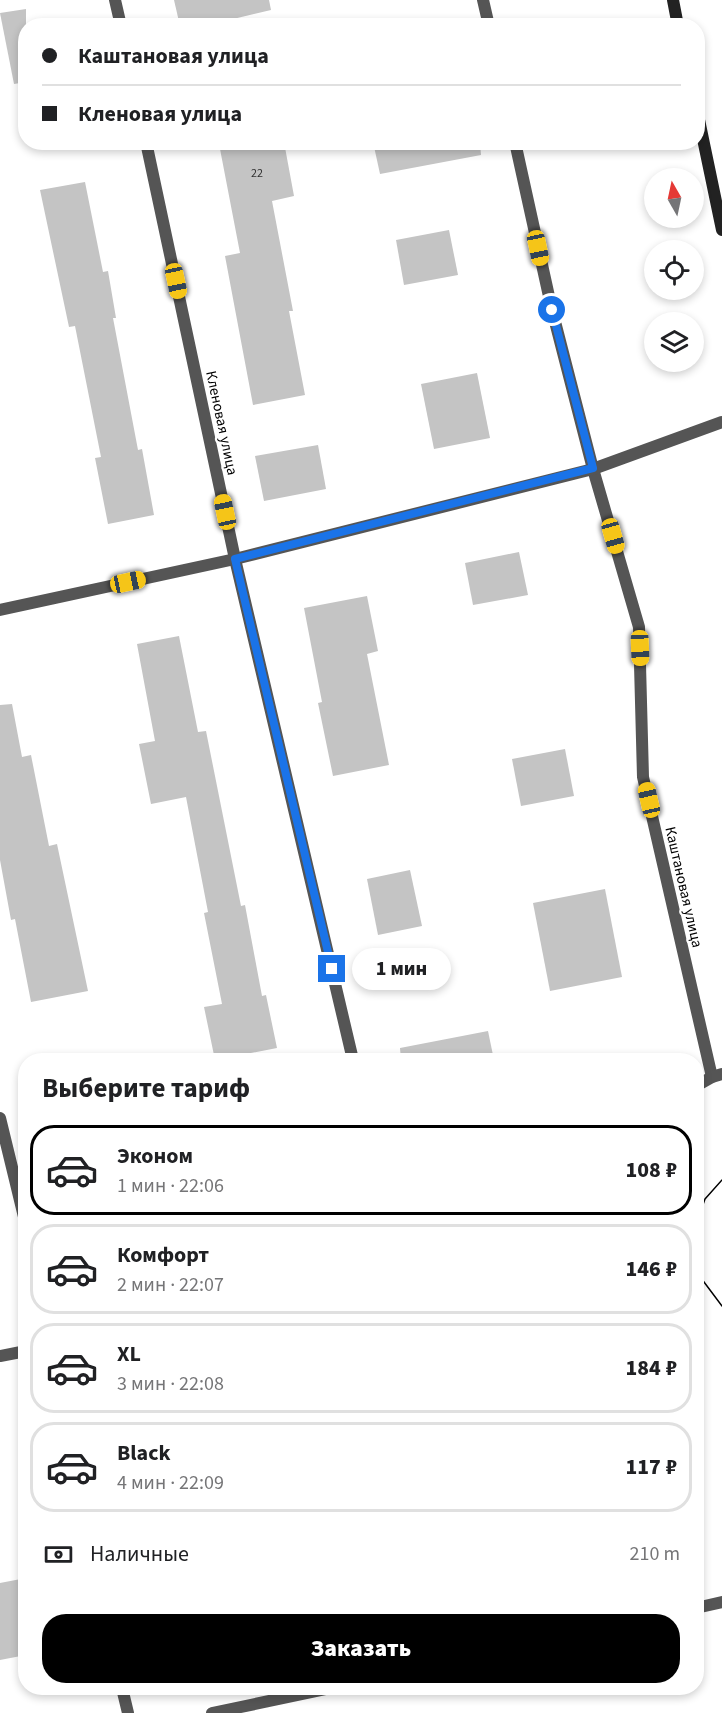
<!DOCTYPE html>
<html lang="ru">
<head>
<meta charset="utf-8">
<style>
  :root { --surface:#fff; --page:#f6f6f6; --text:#202124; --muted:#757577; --line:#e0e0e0; --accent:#000 }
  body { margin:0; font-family:"Source Sans 3",sans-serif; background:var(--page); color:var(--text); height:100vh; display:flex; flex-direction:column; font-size:22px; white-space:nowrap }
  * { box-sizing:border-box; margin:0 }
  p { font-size:20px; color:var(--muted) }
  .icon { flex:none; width:33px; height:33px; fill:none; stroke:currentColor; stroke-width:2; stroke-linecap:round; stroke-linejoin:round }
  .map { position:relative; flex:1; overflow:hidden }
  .panel { position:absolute; left:18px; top:1053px; width:686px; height:642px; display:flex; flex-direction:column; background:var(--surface); border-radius:24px; box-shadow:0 3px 9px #0003 }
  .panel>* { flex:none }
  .top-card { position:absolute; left:18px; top:18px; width:687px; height:132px; border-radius:24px; box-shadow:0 3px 9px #0003; display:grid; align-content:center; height:132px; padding:0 24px; background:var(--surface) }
  .needle { width:39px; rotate:351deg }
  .tools { position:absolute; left:644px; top:168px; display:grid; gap:12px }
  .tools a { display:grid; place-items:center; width:60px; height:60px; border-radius:50%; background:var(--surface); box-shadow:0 3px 9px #0003; font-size:30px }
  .end { position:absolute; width:27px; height:27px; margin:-14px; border:8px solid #1a73e8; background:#fff; box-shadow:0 0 0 3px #fff }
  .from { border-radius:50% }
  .bubble { position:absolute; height:42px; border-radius:21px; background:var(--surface); box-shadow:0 3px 9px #0003; font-size:20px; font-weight:800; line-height:42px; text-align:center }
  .car { position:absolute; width:18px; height:36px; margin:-18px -9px; border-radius:8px; box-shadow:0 0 4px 2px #0007; background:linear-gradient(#f5c518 24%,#345 0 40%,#f5c518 0 76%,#345 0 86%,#f5c518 0) }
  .top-card b { display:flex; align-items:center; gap:21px; height:57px; font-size:22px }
  .top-card b+b { border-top:2px solid var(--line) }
  .top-card i { width:15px; height:15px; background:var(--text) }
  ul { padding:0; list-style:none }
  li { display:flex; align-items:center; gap:18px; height:90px; margin:0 12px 9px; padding:0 12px; border:3px solid var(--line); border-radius:24px }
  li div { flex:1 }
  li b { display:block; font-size:22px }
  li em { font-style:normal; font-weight:800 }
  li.active { border-color:var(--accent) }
  li>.icon { width:54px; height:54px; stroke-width:1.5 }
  h2 { padding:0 24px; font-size:27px; line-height:72px }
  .pay { display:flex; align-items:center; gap:15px; height:66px; padding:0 24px; font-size:22px }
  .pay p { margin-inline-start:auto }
  .button { display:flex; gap:12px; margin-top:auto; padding:12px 24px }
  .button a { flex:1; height:69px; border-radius:24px; background:var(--accent); color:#fff; font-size:24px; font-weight:800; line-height:69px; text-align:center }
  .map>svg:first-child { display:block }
  .building { fill:#c4c4c4 }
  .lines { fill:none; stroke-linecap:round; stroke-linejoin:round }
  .street { stroke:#555; stroke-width:12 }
  .secondary { stroke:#222; stroke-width:12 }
  .tram { stroke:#000; stroke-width:1.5 }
  .route { stroke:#1a73e8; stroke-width:8 }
  .labels { text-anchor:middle; stroke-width:4.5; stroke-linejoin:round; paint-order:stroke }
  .number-label { font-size:12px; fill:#313131 }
  .street-label { font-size:15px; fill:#000; stroke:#fff }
</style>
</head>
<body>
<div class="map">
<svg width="722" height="1713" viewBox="0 0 722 1713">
  <rect width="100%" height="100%" fill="#fff"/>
  <g class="building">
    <polygon points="174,0 269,0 271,10 204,26 180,26"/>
    <polygon points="26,9 26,82 14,84 0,13"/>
    <polygon points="253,142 284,142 294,196 272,201 293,311 289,311 305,395 253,405 225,256 240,253 220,149"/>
    <polygon points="373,142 480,142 481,155 380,174"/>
    <polygon points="85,182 103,272 108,271 116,318 113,318 138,450 142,449 154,515 108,524 95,458 101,457 75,326 69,327 40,190"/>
    <polygon points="449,230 458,275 404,285 396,240"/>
    <polygon points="477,373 490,438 434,449 421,384"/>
    <polygon points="318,445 326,489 264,501 255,456"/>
    <polygon points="519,552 528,595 473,605 465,563"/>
    <polygon points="367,596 378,651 367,654 389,765 333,776 318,703 322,702 304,608"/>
    <polygon points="179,636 198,732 206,731 241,906 245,905 262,996 266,995 277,1048 215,1060 204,1007 222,1004 204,913 208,912 186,797 151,804 139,744 155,741 137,644"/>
    <polygon points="12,704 22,757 31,755 49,846 57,844 88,991 31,1002 15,919 11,920 0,860 0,705"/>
    <polygon points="565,749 574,796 521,806 512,759"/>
    <polygon points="410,870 422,926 378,935 367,879"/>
    <polygon points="605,889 622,977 550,991 533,903"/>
    <polygon points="488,1031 494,1060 401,1060 400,1048"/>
    <polygon points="26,1578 26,1655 0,1660 0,1583"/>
  </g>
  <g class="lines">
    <g class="street">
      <polyline points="115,0 121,26"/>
      <polyline points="483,0 489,26"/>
      <polyline points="146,142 235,559 353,1060"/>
      <polyline points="515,142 552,310 593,469 639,627 643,777 712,1077"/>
      <polyline points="0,610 235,559 593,469 722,422"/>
      <polyline points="696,1086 712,1077 722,1074"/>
      <polyline points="0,1118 26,1225"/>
      <polyline points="0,1356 26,1351"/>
      <polyline points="696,1608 722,1602"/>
      <polyline points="122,1688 128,1713"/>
      <polyline points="212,1713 331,1688"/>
    </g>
    <g class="secondary">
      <polyline points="673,0 678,26"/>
      <polyline points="698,115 722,230"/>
    </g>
    <g class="tram">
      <polyline points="696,1224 705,1199 722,1180"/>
      <polyline points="696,1260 698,1274 722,1306"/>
    </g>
  </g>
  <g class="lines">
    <polyline class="route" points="332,969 235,559 593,468 552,310"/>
  </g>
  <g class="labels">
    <g class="number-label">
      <text x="257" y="177">22</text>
    </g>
    <g class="street-label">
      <text transform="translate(222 423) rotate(78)" y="5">Кленовая улица</text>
      <text transform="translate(684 887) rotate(77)" y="5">Каштановая улица</text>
    </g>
  </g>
</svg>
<div class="tools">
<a><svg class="needle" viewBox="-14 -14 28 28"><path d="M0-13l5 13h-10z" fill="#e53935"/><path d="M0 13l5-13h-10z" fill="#757577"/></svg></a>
<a><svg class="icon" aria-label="locate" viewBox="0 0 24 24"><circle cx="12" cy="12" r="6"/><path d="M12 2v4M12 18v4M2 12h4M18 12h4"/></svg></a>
<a><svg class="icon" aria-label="layers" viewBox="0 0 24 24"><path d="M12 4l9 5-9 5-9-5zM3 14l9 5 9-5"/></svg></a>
</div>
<i class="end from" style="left:552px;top:310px"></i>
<i class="end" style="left:332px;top:969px"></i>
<div class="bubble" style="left:352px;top:948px;width:99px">1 мин</div>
<i class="car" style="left:538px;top:248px;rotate:168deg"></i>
<i class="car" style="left:176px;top:281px;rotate:168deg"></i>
<i class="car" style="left:225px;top:512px;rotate:348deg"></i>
<i class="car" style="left:613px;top:536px;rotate:164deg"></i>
<i class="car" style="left:128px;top:582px;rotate:78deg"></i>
<i class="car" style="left:640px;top:648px;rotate:178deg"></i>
<i class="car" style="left:649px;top:800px;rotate:347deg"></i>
<div class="top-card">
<b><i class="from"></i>Каштановая улица</b>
<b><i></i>Кленовая улица</b>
</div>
<section class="panel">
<h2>Выберите тариф</h2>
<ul>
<li class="active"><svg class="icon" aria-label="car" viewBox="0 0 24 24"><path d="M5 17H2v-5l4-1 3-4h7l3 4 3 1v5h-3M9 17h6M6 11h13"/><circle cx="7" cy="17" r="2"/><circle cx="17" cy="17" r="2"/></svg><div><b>Эконом</b><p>1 мин · 22:06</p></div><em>108 ₽</em></li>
<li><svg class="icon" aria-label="car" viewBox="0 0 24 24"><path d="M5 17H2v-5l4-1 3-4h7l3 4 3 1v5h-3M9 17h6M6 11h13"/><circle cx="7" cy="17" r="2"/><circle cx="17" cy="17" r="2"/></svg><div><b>Комфорт</b><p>2 мин · 22:07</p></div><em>146 ₽</em></li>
<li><svg class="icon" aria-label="car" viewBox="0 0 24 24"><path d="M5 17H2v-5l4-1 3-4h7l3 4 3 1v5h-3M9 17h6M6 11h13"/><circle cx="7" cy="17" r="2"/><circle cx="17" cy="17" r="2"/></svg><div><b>XL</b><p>3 мин · 22:08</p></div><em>184 ₽</em></li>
<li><svg class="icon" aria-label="car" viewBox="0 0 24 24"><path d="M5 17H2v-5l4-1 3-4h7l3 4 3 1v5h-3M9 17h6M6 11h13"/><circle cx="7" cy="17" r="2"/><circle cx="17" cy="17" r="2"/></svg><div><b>Black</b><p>4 мин · 22:09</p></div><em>117 ₽</em></li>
</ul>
<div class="pay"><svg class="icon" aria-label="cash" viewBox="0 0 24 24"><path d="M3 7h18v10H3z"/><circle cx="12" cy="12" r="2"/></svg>Наличные<p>210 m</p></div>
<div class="button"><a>Заказать</a></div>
</section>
</div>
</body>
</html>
